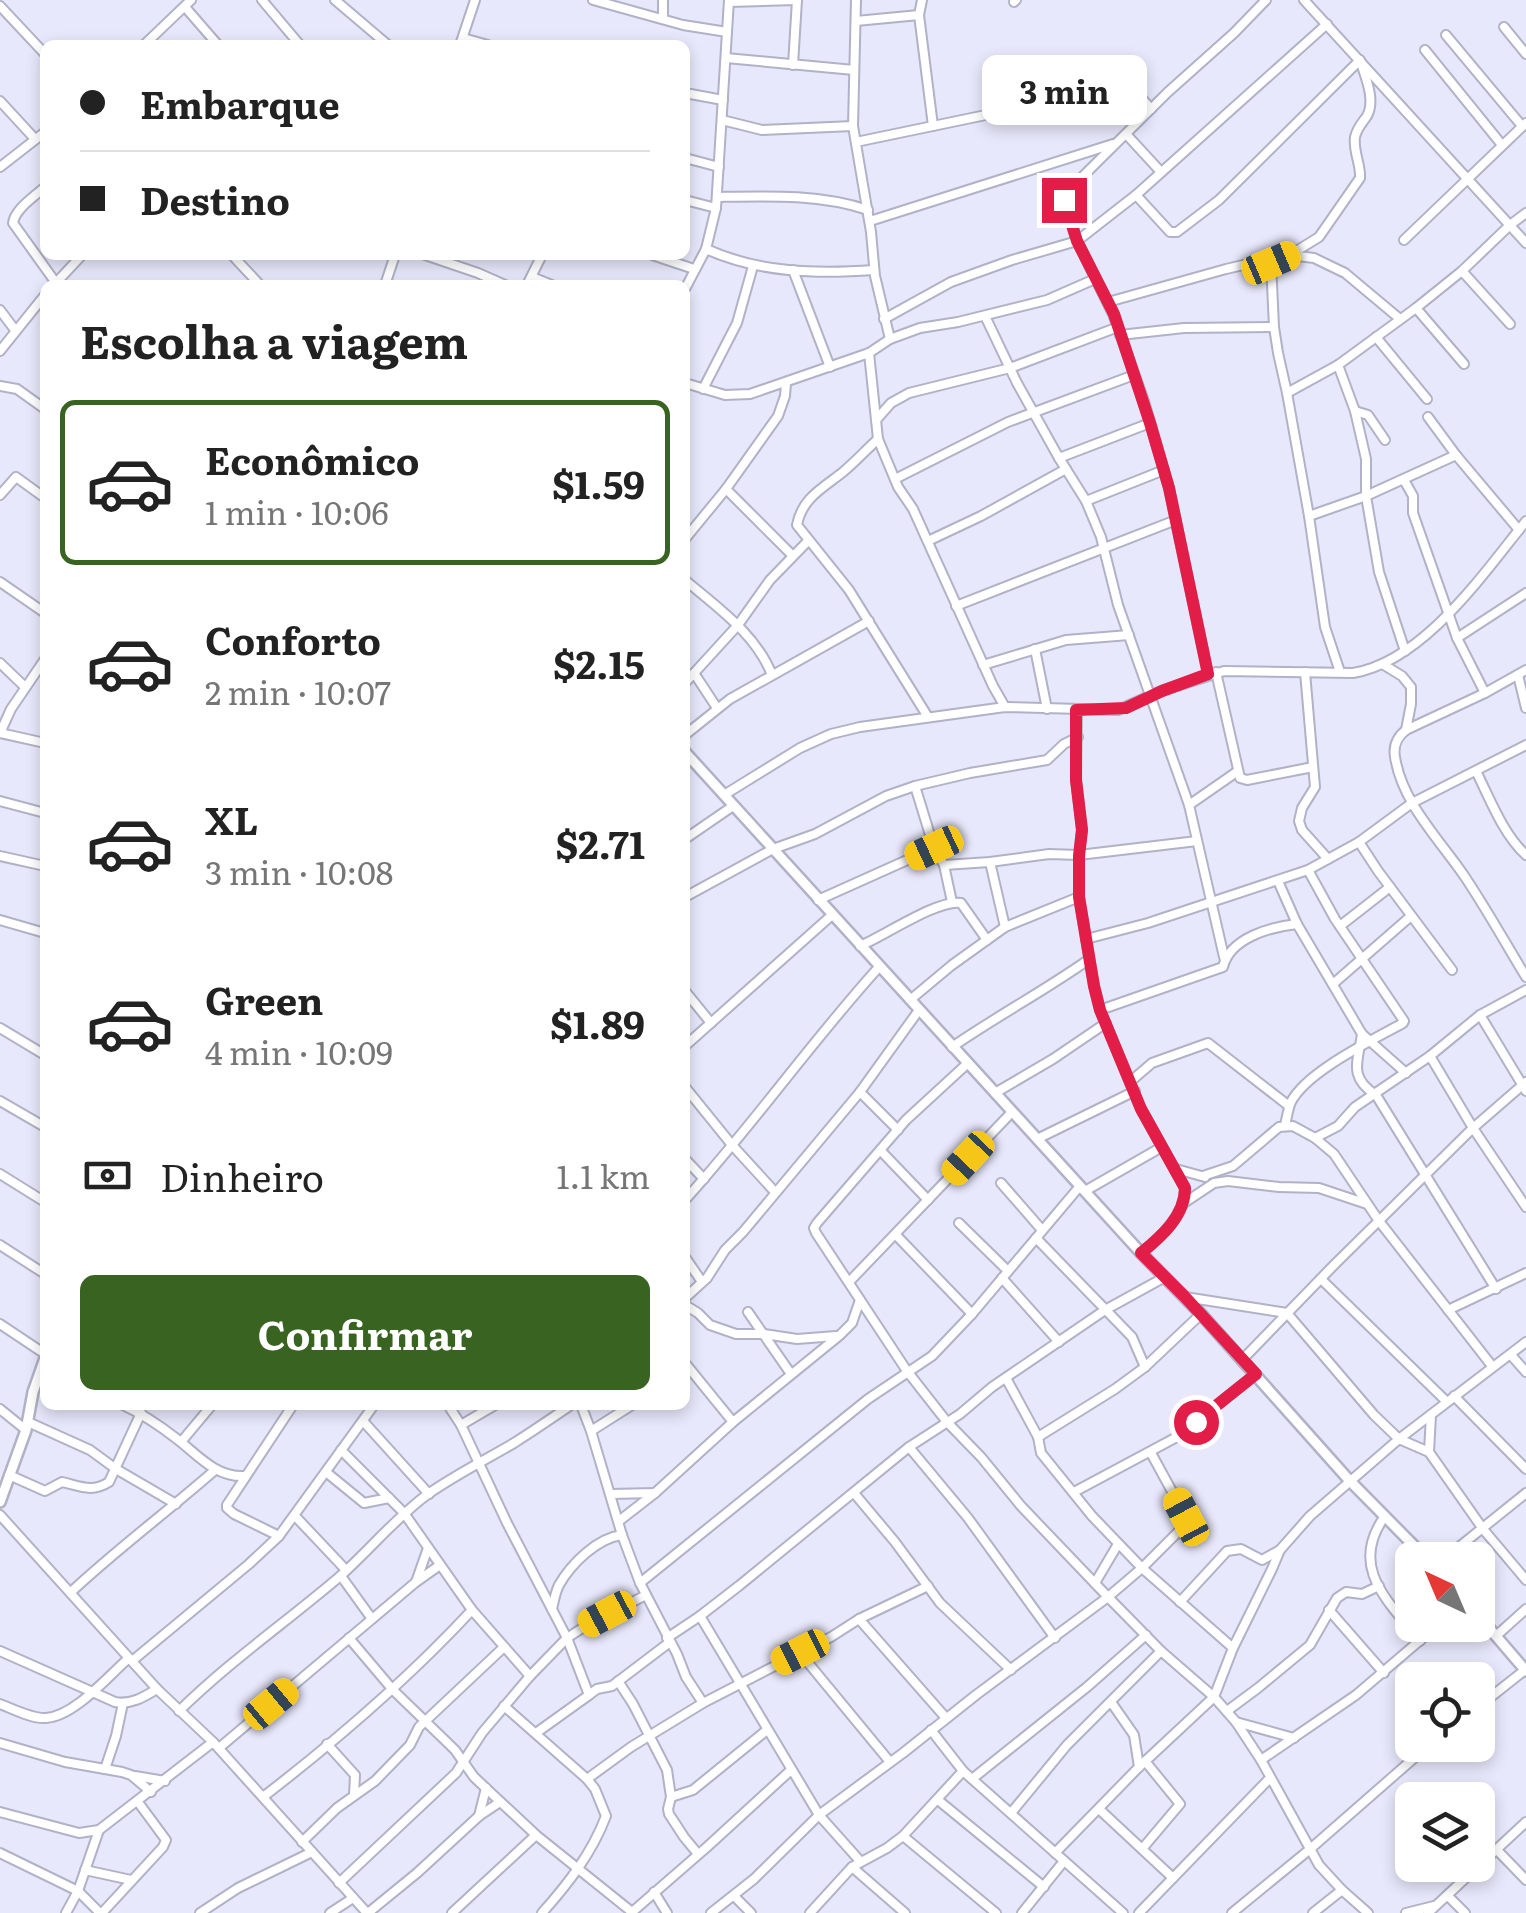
<!DOCTYPE html>
<html lang="pt">
<head>
<meta charset="utf-8">
<style>
  :root { --surface:#fff; --page:#f2f2f2; --text:#222; --muted:#767676; --line:#e0e0e0; --accent:#386320 }
  body { margin:0; font-family:Literata,serif; background:var(--page); color:var(--text); height:100vh; display:flex; flex-direction:column; font-size:38px; white-space:nowrap }
  * { box-sizing:border-box; margin:0 }
  p { font-size:32px; color:var(--muted) }
  .icon { flex:none; width:55px; height:55px; fill:none; stroke:currentColor; stroke-width:2; stroke-linecap:round; stroke-linejoin:round }
  .map { position:relative; flex:1; overflow:hidden }
  .side { position:absolute; left:40px; top:280px; width:650px; height:1130px; display:flex; flex-direction:column; background:var(--surface); border-radius:15px; box-shadow:0 5px 15px #0003 }
  .side>* { flex:none }
  .guide { position:absolute; left:40px; top:40px; width:650px; height:220px; border-radius:15px; box-shadow:0 5px 15px #0003; display:grid; align-content:center; height:220px; padding:0 40px; background:var(--surface) }
  .needle { width:65px; rotate:316deg }
  .buttons { position:absolute; left:1395px; top:1542px; display:grid; gap:20px }
  .buttons a { display:grid; place-items:center; width:100px; height:100px; border-radius:15px; background:var(--surface); box-shadow:0 5px 15px #0003; font-size:50px }
  .end { position:absolute; width:45px; height:45px; margin:-22px; border:12px solid #e11d48; background:#fff; box-shadow:0 0 0 5px #fff }
  .from { border-radius:50% }
  .bubble { position:absolute; height:70px; border-radius:15px; background:var(--surface); box-shadow:0 5px 15px #0003; font-size:32px; font-weight:700; line-height:70px; text-align:center }
  .car { position:absolute; width:30px; height:60px; margin:-30px -15px; border-radius:12px; box-shadow:0 0 8px 2px #0007; background:linear-gradient(#f5c518 24%,#345 0 40%,#f5c518 0 76%,#345 0 86%,#f5c518 0) }
  .guide b { display:flex; align-items:center; gap:35px; height:95px; font-size:38px }
  .guide b+b { border-top:2px solid var(--line) }
  .guide i { width:25px; height:25px; background:var(--text) }
  ul { padding:0; list-style:none }
  li { display:flex; align-items:center; gap:30px; height:165px; margin:0 20px 15px; padding:0 20px; border:5px solid transparent; border-radius:15px }
  li div { flex:1 }
  li b { display:block; font-size:38px }
  li em { font-style:normal; font-weight:700 }
  li.selected { border-color:var(--accent) }
  li>.icon { width:90px; height:90px; stroke-width:1.5 }
  h2 { padding:0 40px; font-size:45px; line-height:120px }
  .pay { display:flex; align-items:center; gap:25px; height:110px; padding:0 40px; font-size:38px }
  .pay p { margin-inline-start:auto }
  .action { display:flex; gap:20px; margin-top:auto; padding:20px 40px }
  .action a { flex:1; height:115px; border-radius:15px; background:var(--accent); color:#fff; font-size:40px; font-weight:700; line-height:115px; text-align:center }
  .map>svg:first-child { display:block }
  .lines { fill:none; stroke-linecap:round; stroke-linejoin:round }
  .minor-casing { stroke:#b1b1c7; stroke-width:12 }
  .tertiary-casing { stroke:#b1b1c7; stroke-width:14 }
  .minor { stroke:#fff; stroke-width:8 }
  .tertiary { stroke:#fff; stroke-width:9 }
  .route { stroke:#e11d48; stroke-width:12 }
</style>
</head>
<body>
<div class="map">
<svg width="1526" height="1913" viewBox="0 0 1526 1913">
  <rect width="100%" height="100%" fill="#e8e8fc"/>
  <g class="lines">
    <g class="minor-casing">
      <g id="minor">
        <polyline points="262,0 300,45"/>
        <polyline points="335,0 388,45"/>
        <polyline points="593,0 683,25 727,32"/>
        <polyline points="922,0 919,15 933,126"/>
        <polyline points="1304,0 1526,243"/>
        <polyline points="729,2 797,0"/>
        <polyline points="1014,2 1016,0"/>
        <polyline points="0,6 45,54"/>
        <polyline points="185,7 218,45"/>
        <polyline points="663,19 663,0"/>
        <polyline points="856,21 919,15"/>
        <polyline points="1504,27 1526,54"/>
        <polyline points="1446,35 1522,126"/>
        <polyline points="463,38 488,45"/>
        <polyline points="144,45 191,0"/>
        <polyline points="460,45 475,0"/>
        <polyline points="1425,50 1502,145"/>
        <polyline points="726,58 854,70"/>
        <polyline points="793,65 797,0"/>
        <polyline points="685,93 723,100"/>
        <polyline points="0,101 35,139"/>
        <polyline points="722,120 762,130 853,126"/>
        <polyline points="1126,134 1161,172"/>
        <polyline points="856,142 1005,111 1120,80 1130,85 1151,109"/>
        <polyline points="685,158 719,167"/>
        <polyline points="0,167 45,132"/>
        <path d="M45,187C34,197 15,209 13,223L56,283"/>
        <path d="M1136,195L1170,232H1177L1219,200L1360,60C1365,76 1376,100 1367,116C1362,123 1357,128 1355,137C1353,152 1361,164 1360,178L1319,237L1290,255L1271,263L1274,327L1278,353L1287,393L1309,516L1325,627L1340,672"/>
        <path d="M718,197C768,196 820,194 868,210"/>
        <polyline points="685,200 716,208"/>
        <polyline points="870,221 1113,144"/>
        <polyline points="1404,240 1526,123"/>
        <path d="M706,249C759,273 817,274 874,270"/>
        <polyline points="232,255 260,285"/>
        <polyline points="425,255 478,273 505,285"/>
        <polyline points="652,255 694,269"/>
        <polyline points="1290,255 1314,258 1345,273 1400,319"/>
        <polyline points="793,270 830,367"/>
        <polyline points="1462,271 1510,324"/>
        <polyline points="532,277 552,285"/>
        <polyline points="54,285 82,255"/>
        <polyline points="385,285 395,255"/>
        <polyline points="527,285 542,255"/>
        <polyline points="685,289 706,249 716,208 729,0"/>
        <polyline points="1108,302 1226,269 1243,265 1271,263"/>
        <polyline points="1416,308 1464,364"/>
        <polyline points="0,310 15,330"/>
        <polyline points="985,316 1017,383 1059,458 1086,501 1101,537 1118,605 1189,805 1224,957"/>
        <polyline points="884,319 951,282 1012,260 1077,241 1136,195 1327,24"/>
        <polyline points="1120,335 1184,328 1274,327"/>
        <polyline points="1376,337 1427,399"/>
        <polyline points="890,339 920,328 958,322 1047,300 1095,279"/>
        <polyline points="0,351 45,295"/>
        <polyline points="869,353 878,439 898,487 913,509 993,686 1005,707"/>
        <polyline points="1338,365 1355,411 1366,459 1366,496 1379,572 1405,651"/>
        <polyline points="685,383 725,395 750,394 869,353 890,339 875,276 871,232 853,126 856,0"/>
        <polyline points="0,386 17,389 45,409"/>
        <polyline points="703,389 737,323 753,266"/>
        <polyline points="1287,393 1338,365 1416,308 1462,271 1510,225 1526,213"/>
        <polyline points="1355,411 1368,415 1385,440"/>
        <polyline points="1428,417 1456,455"/>
        <polyline points="876,420 891,403 909,393 1010,368 1118,327"/>
        <path d="M878,439C866,450 855,462 843,472C823,488 802,498 797,525L849,590L928,717"/>
        <polyline points="1059,458 1150,423"/>
        <polyline points="895,479 1008,422 1134,375"/>
        <polyline points="1404,480 1413,496 1413,513 1457,638 1485,693"/>
        <polyline points="726,489 792,555"/>
        <polyline points="0,495 16,477 45,498"/>
        <polyline points="1086,501 1164,470"/>
        <polyline points="1309,516 1366,496 1456,455 1519,530"/>
        <polyline points="685,539 726,489 778,416 785,396 786,383"/>
        <polyline points="928,541 981,516 1066,469"/>
        <path d="M685,580C717,607 756,634 772,675"/>
        <polyline points="0,582 45,613"/>
        <polyline points="956,606 1176,520"/>
        <polyline points="1457,638 1526,593"/>
        <polyline points="1035,649 1047,709"/>
        <polyline points="0,663 25,687"/>
        <polyline points="983,665 1066,640 1129,635"/>
        <polyline points="1384,665 1402,676 1411,687 1411,704 1406,730"/>
        <path d="M1526,670L1485,693L1406,730C1397,737 1393,745 1395,757C1402,803 1440,840 1465,877C1487,910 1506,944 1526,977"/>
        <polyline points="1216,672 1240,778 1247,780 1313,767"/>
        <polyline points="1305,672 1315,787 1302,808 1299,821 1302,830 1328,859"/>
        <polyline points="694,673 717,708"/>
        <polyline points="1208,674 1169,488 1144,401 1113,314 1077,241 1064,199 1072,187 1168,92 1234,33 1266,0"/>
        <polyline points="1518,675 1526,708"/>
        <polyline points="685,683 738,625 770,580 808,541"/>
        <path d="M1077,710L1076,780L1082,830L1079,855V897L1094,986L1100,1010L1141,1109L1185,1188C1185,1215 1161,1237 1141,1253"/>
        <polyline points="0,733 11,709 45,659"/>
        <polyline points="0,733 45,743"/>
        <polyline points="685,735 730,699 869,621"/>
        <path d="M1476,771C1490,799 1503,834 1526,855"/>
        <polyline points="915,786 934,848 944,865 990,862 1049,854 1079,855 1197,841"/>
        <path d="M724,795L800,748L831,734L860,727L1005,707L1118,710L1161,691L1224,671L1353,673C1424,661 1483,574 1526,521"/>
        <polyline points="0,801 45,813"/>
        <polyline points="1189,805 1238,771"/>
        <polyline points="685,839 733,806"/>
        <polyline points="1359,842 1378,871 1452,970"/>
        <polyline points="0,856 45,866"/>
        <polyline points="990,862 1005,927"/>
        <polyline points="944,865 952,902"/>
        <polyline points="1278,881 1297,924 1362,1034 1406,1073"/>
        <polyline points="685,897 773,849 815,834 886,796 915,786 970,773 1047,760 1064,744 1078,737"/>
        <polyline points="818,900 934,848"/>
        <polyline points="0,920 45,933"/>
        <polyline points="1340,926 1390,887"/>
        <polyline points="1086,939 1148,923 1308,870 1359,842 1412,803 1526,745"/>
        <path d="M860,946C884,936 938,899 961,903L987,940"/>
        <polyline points="1333,984 1411,916"/>
        <polyline points="685,991 711,1023"/>
        <polyline points="910,1000 952,965 1005,927 1079,897"/>
        <path d="M1100,1010L1223,967C1230,938 1270,927 1297,924"/>
        <polyline points="1480,1015 1526,1091"/>
        <polyline points="0,1028 45,1055"/>
        <path d="M1362,1034C1358,1062 1348,1077 1376,1095L1496,1289"/>
        <polyline points="685,1046 832,915"/>
        <path d="M952,1047C997,1016 1044,991 1088,960"/>
        <polyline points="1430,1056 1473,1128 1526,1207"/>
        <polyline points="968,1063 906,1120 817,1223 814,1228 816,1233 907,1371 947,1422 981,1457 1021,1506 1108,1597 1161,1651 1214,1697 1236,1722 1261,1760 1319,1865 1342,1890 1368,1913"/>
        <polyline points="1131,1081 1152,1063 1208,1043 1289,1106"/>
        <polyline points="685,1087 732,1145 775,1192"/>
        <polyline points="860,1092 898,1130"/>
        <polyline points="995,1093 1053,1059 1106,1023"/>
        <polyline points="0,1101 45,1127"/>
        <path d="M1285,1125C1287,1117 1288,1109 1291,1102C1307,1071 1373,1040 1403,1023L1404,1021L1335,919L1308,870"/>
        <polyline points="1315,1138 1338,1126 1355,1107 1430,1056 1480,1015 1526,990"/>
        <polyline points="1037,1139 1135,1091"/>
        <polyline points="881,1151 928,1200"/>
        <polyline points="685,1159 704,1179"/>
        <polyline points="1176,1169 1205,1177"/>
        <polyline points="0,1174 45,1202"/>
        <polyline points="1203,1176 1233,1166 1279,1127 1293,1126 1315,1138 1334,1154 1379,1221 1492,1366"/>
        <polyline points="1001,1183 1042,1230"/>
        <polyline points="1085,1191 1160,1148"/>
        <path d="M685,1200C753,1125 811,1042 879,967"/>
        <polyline points="1184,1203 1214,1183 1228,1181 1279,1187 1319,1188 1367,1204"/>
        <polyline points="959,1223 1008,1271"/>
        <polyline points="896,1235 972,1314"/>
        <polyline points="1036,1238 1132,1337 1145,1367"/>
        <polyline points="0,1245 45,1274"/>
        <polyline points="685,1257 702,1282"/>
        <polyline points="1002,1278 1059,1342"/>
        <polyline points="1321,1279 1447,1402"/>
        <polyline points="849,1282 1012,1112"/>
        <polyline points="1185,1297 1287,1313 1374,1415 1399,1439 1429,1452 1483,1529 1526,1580"/>
        <polyline points="685,1298 707,1278 725,1250 743,1232 860,1092 919,1010"/>
        <polyline points="685,1305 698,1313 710,1325 736,1334 764,1334 797,1339 836,1336"/>
        <polyline points="1448,1310 1526,1273"/>
        <polyline points="748,1312 791,1374"/>
        <polyline points="0,1324 45,1354"/>
        <polyline points="1511,1355 1526,1372"/>
        <polyline points="1242,1360 1335,1264 1473,1128 1526,1082"/>
        <polyline points="685,1363 733,1422"/>
        <polyline points="1006,1378 1038,1437 1041,1453 1092,1516 1142,1568 1233,1648 1214,1697 1139,1767 1055,1853"/>
        <polyline points="1454,1396 1526,1469"/>
        <path d="M123,1405C143,1414 159,1425 177,1439C198,1455 215,1477 244,1476"/>
        <polyline points="448,1405 461,1425 507,1523 567,1638 589,1695 597,1689 612,1686 670,1642"/>
        <polyline points="581,1405 591,1431 622,1535 640,1583 677,1654 686,1677 703,1703"/>
        <polyline points="0,1409 26,1430"/>
        <polyline points="363,1421 429,1494"/>
        <polyline points="28,1422 90,1450 116,1469 176,1504"/>
        <polyline points="461,1425 495,1405"/>
        <polyline points="591,1431 632,1405"/>
        <polyline points="1038,1437 1115,1389 1145,1367 1201,1314"/>
        <polyline points="181,1442 212,1405"/>
        <polyline points="909,1447 968,1518 1055,1638"/>
        <polyline points="341,1450 404,1513 472,1610 530,1676"/>
        <polyline points="1429,1452 1431,1415"/>
        <polyline points="326,1472 364,1503 389,1498"/>
        <path d="M9,1475L45,1491L62,1482C80,1486 92,1493 109,1482L141,1413"/>
        <polyline points="1074,1492 1175,1438 1256,1374"/>
        <polyline points="854,1493 895,1542 940,1603 1011,1670"/>
        <polyline points="611,1494 655,1493"/>
        <polyline points="0,1515 157,1689 213,1742 367,1913"/>
        <polyline points="295,1516 346,1570"/>
        <path d="M1385,1516C1348,1567 1388,1601 1420,1641"/>
        <polyline points="619,1521 655,1493 733,1422 840,1335 852,1323 860,1300"/>
        <polyline points="279,1536 234,1514 227,1508 227,1505 293,1405"/>
        <polyline points="1428,1560 1454,1551 1526,1493"/>
        <polyline points="341,1576 372,1619"/>
        <polyline points="416,1582 428,1548"/>
        <polyline points="640,1583 868,1399 932,1356 972,1314 1080,1186"/>
        <polyline points="1095,1583 1118,1544"/>
        <path d="M71,1592C117,1549 167,1512 215,1470"/>
        <polyline points="1180,1602 1227,1551 1241,1549 1262,1560 1280,1550"/>
        <path d="M552,1609C554,1601 555,1593 559,1585C571,1564 597,1538 622,1535"/>
        <polyline points="1329,1610 1384,1673"/>
        <polyline points="700,1616 819,1815 860,1861"/>
        <polyline points="859,1619 946,1718"/>
        <polyline points="1496,1636 1526,1609"/>
        <polyline points="349,1638 393,1690 455,1750 474,1777 536,1835 632,1912"/>
        <polyline points="667,1638 700,1616 740,1585 909,1447 960,1414 992,1387 1105,1310 1165,1277"/>
        <polyline points="1233,1648 1272,1569 1280,1550 1310,1516 1399,1439 1526,1342"/>
        <path d="M0,1651L115,1702C131,1705 144,1697 157,1689"/>
        <polyline points="800,1653 890,1762"/>
        <polyline points="132,1661 249,1564 279,1536 374,1405"/>
        <polyline points="618,1681 633,1704 667,1770 671,1797 668,1809 669,1814 684,1837 698,1854"/>
        <polyline points="1111,1702 1134,1735 1139,1767"/>
        <path d="M0,1704C13,1709 32,1719 46,1718C75,1716 108,1676 129,1658"/>
        <path d="M504,1706L587,1779L595,1789L606,1816C592,1853 568,1884 542,1913"/>
        <polyline points="1478,1707 1525,1670"/>
        <path d="M179,1711C230,1661 285,1623 338,1578C369,1551 395,1518 428,1494C455,1475 485,1460 514,1443C533,1431 552,1418 571,1405"/>
        <polyline points="1227,1711 1258,1688 1310,1645 1337,1598 1346,1592 1362,1594 1379,1586"/>
        <polyline points="1236,1722 1294,1738"/>
        <polyline points="931,1730 963,1771 1123,1913"/>
        <polyline points="536,1733 589,1695"/>
        <polyline points="0,1743 65,1762 122,1772 131,1775 151,1792"/>
        <polyline points="327,1744 355,1775 354,1795"/>
        <polyline points="219,1748 416,1582 440,1565"/>
        <polyline points="1261,1760 1356,1695 1438,1625"/>
        <polyline points="105,1769 116,1736 123,1703"/>
        <polyline points="135,1776 165,1781"/>
        <polyline points="587,1779 631,1747 703,1703 831,1637 859,1619 928,1586"/>
        <polyline points="972,1779 1087,1687 1146,1635"/>
        <path d="M263,1797C337,1740 408,1679 472,1610"/>
        <polyline points="671,1797 693,1790 767,1730"/>
        <polyline points="938,1800 1044,1887"/>
        <polyline points="1099,1809 1173,1878"/>
        <polyline points="0,1812 79,1833 99,1830 213,1742"/>
        <polyline points="1011,1813 1067,1745 1161,1651"/>
        <polyline points="479,1816 486,1788"/>
        <polyline points="903,1836 996,1913"/>
        <polyline points="302,1842 337,1808 375,1781 410,1745 419,1727 504,1647"/>
        <polyline points="1142,1849 1180,1804 1145,1761"/>
        <polyline points="1497,1850 1526,1880"/>
        <polyline points="0,1853 78,1891 100,1913"/>
        <polyline points="852,1867 905,1913"/>
        <polyline points="85,1870 131,1880"/>
        <polyline points="339,1883 456,1773 482,1733 530,1676 567,1638 587,1625 646,1595"/>
        <polyline points="654,1892 667,1913"/>
        <polyline points="734,1896 751,1913"/>
        <polyline points="1448,1896 1465,1913"/>
        <polyline points="66,1913 78,1891 99,1830"/>
        <polyline points="102,1913 163,1847 166,1840 138,1802"/>
        <polyline points="200,1913 238,1888 312,1852"/>
        <polyline points="330,1913 353,1898"/>
        <polyline points="368,1913 417,1873 479,1816 500,1802"/>
        <polyline points="452,1913 536,1835"/>
        <polyline points="631,1913 707,1847 791,1770"/>
        <polyline points="711,1913 754,1879 819,1815 903,1753 976,1695 1108,1597 1142,1568 1186,1524 1186,1517 1151,1453"/>
        <polyline points="810,1913 852,1867 887,1848 903,1836 963,1771"/>
        <polyline points="1022,1913 1064,1861"/>
        <polyline points="1139,1913 1270,1778"/>
        <polyline points="1232,1913 1309,1850 1429,1745"/>
        <polyline points="1313,1913 1342,1890"/>
        <polyline points="1406,1913 1434,1906"/>
        <polyline points="1428,1913 1526,1822"/>
      </g>
    </g>
    <g class="tertiary-casing">
      <g id="tertiary">
        <polyline points="685,752 1141,1253 1201,1314 1349,1480 1428,1560"/>
        <polyline points="0,1502 26,1430 33,1392 45,1358"/>
        <polyline points="1478,1615 1526,1671"/>
      </g>
    </g>
    <use href="#minor" class="minor"/>
    <use href="#tertiary" class="tertiary"/>
  </g>
  <g class="lines">
    <path class="route" d="M1064,200L1077,241L1114,314L1150,423L1169,488L1208,674L1162,691L1126,708L1076,710V780L1082,830L1079,856V897L1094,986L1100,1010L1141,1109L1185,1188C1185,1216 1161,1237 1141,1253L1185,1297L1256,1374L1196,1422"/>
  </g>
</svg>
<div class="buttons">
<a><svg class="needle" viewBox="-14 -14 28 28"><path d="M0-13l5 13h-10z" fill="#e53935"/><path d="M0 13l5-13h-10z" fill="#767676"/></svg></a>
<a><svg class="icon" aria-label="locate" viewBox="0 0 24 24"><circle cx="12" cy="12" r="6"/><path d="M12 2v4M12 18v4M2 12h4M18 12h4"/></svg></a>
<a><svg class="icon" aria-label="layers" viewBox="0 0 24 24"><path d="M12 4l9 5-9 5-9-5zM3 14l9 5 9-5"/></svg></a>
</div>
<i class="end from" style="left:1196px;top:1422px"></i>
<i class="end" style="left:1064px;top:200px"></i>
<div class="bubble" style="left:982px;top:55px;width:165px">3 min</div>
<i class="car" style="left:1271px;top:263px;rotate:67deg"></i>
<i class="car" style="left:934px;top:848px;rotate:245deg"></i>
<i class="car" style="left:968px;top:1158px;rotate:223deg"></i>
<i class="car" style="left:1186px;top:1517px;rotate:332deg"></i>
<i class="car" style="left:607px;top:1614px;rotate:242deg"></i>
<i class="car" style="left:800px;top:1652px;rotate:243deg"></i>
<i class="car" style="left:271px;top:1704px;rotate:50deg"></i>
<div class="guide">
<b><i class="from"></i>Embarque</b>
<b><i></i>Destino</b>
</div>
<section class="side">
<h2>Escolha a viagem</h2>
<ul>
<li class="selected"><svg class="icon" aria-label="car" viewBox="0 0 24 24"><path d="M5 17H2v-5l4-1 3-4h7l3 4 3 1v5h-3M9 17h6M6 11h13"/><circle cx="7" cy="17" r="2"/><circle cx="17" cy="17" r="2"/></svg><div><b>Econômico</b><p>1 min · 10:06</p></div><em>$1.59</em></li>
<li><svg class="icon" aria-label="car" viewBox="0 0 24 24"><path d="M5 17H2v-5l4-1 3-4h7l3 4 3 1v5h-3M9 17h6M6 11h13"/><circle cx="7" cy="17" r="2"/><circle cx="17" cy="17" r="2"/></svg><div><b>Conforto</b><p>2 min · 10:07</p></div><em>$2.15</em></li>
<li><svg class="icon" aria-label="car" viewBox="0 0 24 24"><path d="M5 17H2v-5l4-1 3-4h7l3 4 3 1v5h-3M9 17h6M6 11h13"/><circle cx="7" cy="17" r="2"/><circle cx="17" cy="17" r="2"/></svg><div><b>XL</b><p>3 min · 10:08</p></div><em>$2.71</em></li>
<li><svg class="icon" aria-label="car" viewBox="0 0 24 24"><path d="M5 17H2v-5l4-1 3-4h7l3 4 3 1v5h-3M9 17h6M6 11h13"/><circle cx="7" cy="17" r="2"/><circle cx="17" cy="17" r="2"/></svg><div><b>Green</b><p>4 min · 10:09</p></div><em>$1.89</em></li>
</ul>
<div class="pay"><svg class="icon" aria-label="cash" viewBox="0 0 24 24"><path d="M3 7h18v10H3z"/><circle cx="12" cy="12" r="2"/></svg>Dinheiro<p>1.1 km</p></div>
<div class="action"><a>Confirmar</a></div>
</section>
</div>
</body>
</html>
